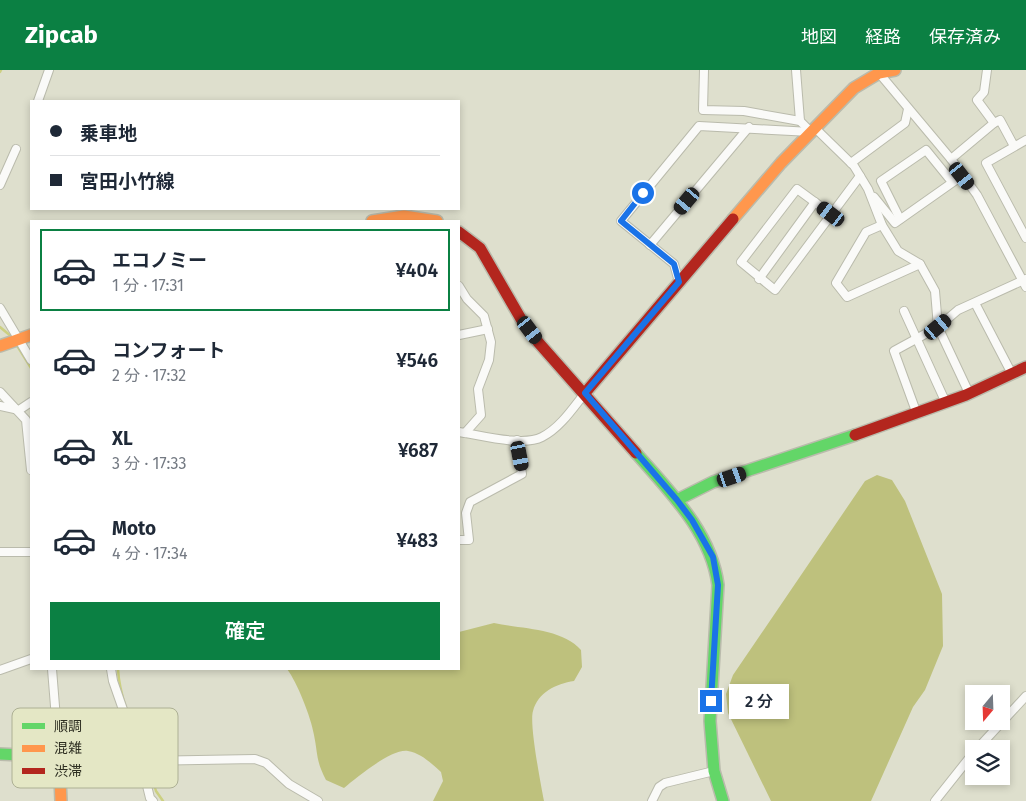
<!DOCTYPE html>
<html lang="ja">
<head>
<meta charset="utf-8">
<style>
  :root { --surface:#fff; --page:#f6f6f7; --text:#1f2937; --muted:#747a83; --line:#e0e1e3; --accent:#0b8043 }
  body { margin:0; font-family:"Fira Sans","Noto Sans JP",sans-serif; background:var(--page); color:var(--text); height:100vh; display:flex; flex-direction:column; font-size:19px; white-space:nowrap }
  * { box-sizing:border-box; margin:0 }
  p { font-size:16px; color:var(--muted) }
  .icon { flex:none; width:28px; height:28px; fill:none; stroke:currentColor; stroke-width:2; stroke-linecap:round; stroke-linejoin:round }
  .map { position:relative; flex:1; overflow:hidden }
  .details { position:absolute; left:30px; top:150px; width:430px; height:450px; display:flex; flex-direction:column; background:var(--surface); border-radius:0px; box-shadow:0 2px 8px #0003 }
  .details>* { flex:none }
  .guide { position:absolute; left:30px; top:30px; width:430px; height:110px; border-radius:0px; box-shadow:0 2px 8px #0003; display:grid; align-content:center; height:110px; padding:0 20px; background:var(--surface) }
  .needle { width:32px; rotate:199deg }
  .buttons { position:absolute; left:965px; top:615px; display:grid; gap:10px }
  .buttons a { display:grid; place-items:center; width:45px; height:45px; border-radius:0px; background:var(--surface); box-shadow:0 2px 8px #0003; font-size:25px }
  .end { position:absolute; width:22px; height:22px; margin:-11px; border:6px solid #1a73e8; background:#fff; box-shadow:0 0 0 2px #fff }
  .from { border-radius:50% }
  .bubble { position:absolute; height:35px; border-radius:0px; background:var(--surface); box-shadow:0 2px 8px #0003; font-size:16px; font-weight:600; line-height:35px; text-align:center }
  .car { position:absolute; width:15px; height:30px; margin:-15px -8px; border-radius:6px; box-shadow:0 0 4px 1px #0007; background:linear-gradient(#222 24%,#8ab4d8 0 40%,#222 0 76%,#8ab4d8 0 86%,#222 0) }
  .guide b { display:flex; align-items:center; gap:18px; height:48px; font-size:19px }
  .guide b+b { border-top:1px solid var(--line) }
  .guide i { width:12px; height:12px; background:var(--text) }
  ul { padding:9px 0 0; list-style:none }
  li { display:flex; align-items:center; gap:15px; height:82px; margin:0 10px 8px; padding:0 10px; border:2px solid transparent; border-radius:0px }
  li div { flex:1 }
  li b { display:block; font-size:19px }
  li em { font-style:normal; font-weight:600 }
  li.selected { border-color:var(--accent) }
  li>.icon { width:45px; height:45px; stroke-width:1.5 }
  .cta { display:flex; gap:10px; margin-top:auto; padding:10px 20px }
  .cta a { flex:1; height:58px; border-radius:0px; background:var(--accent); color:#fff; font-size:20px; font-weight:600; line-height:58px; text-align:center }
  header { display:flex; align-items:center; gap:30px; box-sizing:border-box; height:70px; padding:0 25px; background:var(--accent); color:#fff }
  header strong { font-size:24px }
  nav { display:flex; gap:28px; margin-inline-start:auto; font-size:18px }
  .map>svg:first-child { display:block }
  .forest { fill:#bec17d }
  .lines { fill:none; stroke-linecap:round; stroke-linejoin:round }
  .stream { stroke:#ccd081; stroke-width:2.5 }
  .street-casing { stroke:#babbac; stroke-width:10 }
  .fast-casing { stroke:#babbac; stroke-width:14 }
  .slow-casing { stroke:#babbac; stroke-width:14 }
  .jam-casing { stroke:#babbac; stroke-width:14 }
  .street { stroke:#fafaf8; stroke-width:8 }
  .fast { stroke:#63d668; stroke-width:11 }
  .slow { stroke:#ff974d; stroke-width:11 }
  .jam { stroke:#b3261e; stroke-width:11 }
  .route { stroke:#1a73e8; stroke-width:6 }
  .key { fill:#e4e7c5; stroke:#adb094; stroke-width:1 }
  .key-label { font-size:14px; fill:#2e2f22 }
</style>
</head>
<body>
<header>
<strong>Zipcab</strong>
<nav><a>地図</a><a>経路</a><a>保存済み</a></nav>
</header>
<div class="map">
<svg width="1026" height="731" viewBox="0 0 1026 731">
  <rect width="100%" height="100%" fill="#dedfcd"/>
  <g class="forest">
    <polygon points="877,405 892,410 905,431 942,524 943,576 925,620 913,637 871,731 771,731 728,643 726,624 733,605 865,411"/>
    <path d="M494,553C521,559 562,558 581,580L582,597L574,611C556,614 538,622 533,641C529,654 541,715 544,731H433L443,711L441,702C432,694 421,683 408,681C392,678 356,708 344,718L326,710C316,691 318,685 314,665C311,647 297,612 287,599H459V562Z"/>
  </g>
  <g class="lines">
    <g class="stream">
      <polyline points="0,2 1,0"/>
      <polyline points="0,257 12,267"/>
      <polyline points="16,274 31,298"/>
      <path d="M118,599C120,638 145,682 156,721L163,731"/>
    </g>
    <g class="street-casing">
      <g id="street">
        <polyline points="704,0 703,40 744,41 800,51"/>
        <polyline points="796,0 800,51 811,62"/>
        <polyline points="987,0 984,22 977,30 994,53 1000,50 1014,76"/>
        <polyline points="879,3 951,89 977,125 1026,217"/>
        <polyline points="38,31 49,0"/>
        <polyline points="815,58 854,96 868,119 882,155 898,181 920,194 935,221 938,257 969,323"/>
        <polyline points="1026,70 986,93 1026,168"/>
        <polyline points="951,89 994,53"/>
        <polyline points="851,93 905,53 908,39"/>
        <polyline points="0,115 16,79"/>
        <polyline points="874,127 895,153 956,110"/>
        <polyline points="831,144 797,119 741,192 775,220 860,106"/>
        <polyline points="900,149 881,111 926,80 952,112"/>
        <polyline points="882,155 866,162 836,213 847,227 920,194"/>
        <polyline points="650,175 749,57"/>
        <polyline points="759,209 815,132"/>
        <polyline points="679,212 674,194 621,151 699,56 811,62"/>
        <polyline points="459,216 467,229 484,246 491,272 489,290 478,319 481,345 465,363"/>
        <polyline points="975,233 1012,304"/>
        <polyline points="0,238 31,290"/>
        <polyline points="904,241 946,333"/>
        <polyline points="459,265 488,259"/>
        <polyline points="0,322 26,350 31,400"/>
        <polyline points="0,336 19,340 31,332"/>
        <polyline points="917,344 894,281 938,257 958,240 1026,209"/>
        <path d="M459,362C480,365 523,377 542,367C560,358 573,338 585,323"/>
        <polyline points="459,470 469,470 466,443 470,432 522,404 517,370"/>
        <polyline points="0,482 31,482"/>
        <polyline points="52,599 59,686"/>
        <polyline points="111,599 113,611 141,691 150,728 153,731"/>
        <polyline points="0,600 31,589"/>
        <polyline points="977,679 1026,626"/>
        <polyline points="141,691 255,689 266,693 289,714 318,731"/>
        <polyline points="652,731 659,717 665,713 714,701"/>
        <polyline points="935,731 974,682"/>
      </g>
    </g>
    <g class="fast-casing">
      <g id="fast">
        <path d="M636,383C670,422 711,462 718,515L710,651L714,701L723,731"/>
        <polyline points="677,430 713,412 855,365"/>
        <polyline points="0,684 141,691"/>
      </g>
    </g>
    <g class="slow-casing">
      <g id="slow">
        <polyline points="733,149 781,93 854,18 879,3 895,0"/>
        <polyline points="372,151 404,146 437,151"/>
        <polyline points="0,276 31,265"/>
        <polyline points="59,686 61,731"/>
      </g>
    </g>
    <g class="jam-casing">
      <g id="jam">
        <polyline points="459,162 480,178 521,249 538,272 636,383"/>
        <polyline points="585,323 733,149"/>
        <polyline points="855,365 966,325 1026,297"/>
      </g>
    </g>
    <use href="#street" class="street"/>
    <use href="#fast" class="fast"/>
    <use href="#slow" class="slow"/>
    <use href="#jam" class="jam"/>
  </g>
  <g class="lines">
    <polyline class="route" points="643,123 621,151 674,194 679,212 585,323 677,430 692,450 713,487 718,515 711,631"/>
  </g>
  <rect x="12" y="638" width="166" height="80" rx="8" class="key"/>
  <rect x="22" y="653" width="23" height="6" fill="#63d668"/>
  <rect x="22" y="675" width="23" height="7" fill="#ff974d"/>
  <rect x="22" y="698" width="23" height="6" fill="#b3261e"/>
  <g class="key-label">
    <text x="54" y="661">順調</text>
    <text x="54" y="683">混雑</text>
    <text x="54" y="706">渋滞</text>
  </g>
</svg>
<div class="buttons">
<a><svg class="needle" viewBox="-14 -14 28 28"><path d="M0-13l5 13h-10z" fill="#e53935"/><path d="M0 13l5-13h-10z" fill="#747a83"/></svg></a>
<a><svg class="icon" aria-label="layers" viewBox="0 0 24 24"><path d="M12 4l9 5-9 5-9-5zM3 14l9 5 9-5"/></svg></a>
</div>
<i class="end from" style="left:643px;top:123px"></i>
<i class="end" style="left:711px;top:631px"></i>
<div class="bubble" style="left:729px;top:614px;width:60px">2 分</div>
<i class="car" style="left:962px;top:106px;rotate:142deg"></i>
<i class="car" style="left:687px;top:131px;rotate:220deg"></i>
<i class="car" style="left:831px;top:144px;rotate:307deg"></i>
<i class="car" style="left:938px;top:257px;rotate:50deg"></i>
<i class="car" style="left:530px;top:260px;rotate:143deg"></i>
<i class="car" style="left:520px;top:386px;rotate:169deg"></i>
<i class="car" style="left:732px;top:407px;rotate:71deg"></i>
<div class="guide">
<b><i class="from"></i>乗車地</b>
<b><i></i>宮田小竹線</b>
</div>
<section class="details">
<ul>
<li class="selected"><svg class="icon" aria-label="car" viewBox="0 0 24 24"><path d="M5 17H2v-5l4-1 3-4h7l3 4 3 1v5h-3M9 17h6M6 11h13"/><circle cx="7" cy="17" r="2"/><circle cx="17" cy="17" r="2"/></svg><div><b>エコノミー</b><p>1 分 · 17:31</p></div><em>¥404</em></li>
<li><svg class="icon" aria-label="car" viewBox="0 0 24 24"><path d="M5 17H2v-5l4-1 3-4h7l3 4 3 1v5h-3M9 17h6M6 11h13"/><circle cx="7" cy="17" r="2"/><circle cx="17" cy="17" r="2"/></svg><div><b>コンフォート</b><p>2 分 · 17:32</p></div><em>¥546</em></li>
<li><svg class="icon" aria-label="car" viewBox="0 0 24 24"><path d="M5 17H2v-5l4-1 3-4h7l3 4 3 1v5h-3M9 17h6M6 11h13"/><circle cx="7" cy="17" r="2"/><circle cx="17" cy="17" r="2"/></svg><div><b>XL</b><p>3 分 · 17:33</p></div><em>¥687</em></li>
<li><svg class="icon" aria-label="car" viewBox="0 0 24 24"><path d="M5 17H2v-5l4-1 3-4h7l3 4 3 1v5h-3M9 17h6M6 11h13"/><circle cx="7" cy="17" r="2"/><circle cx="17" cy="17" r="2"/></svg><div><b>Moto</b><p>4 分 · 17:34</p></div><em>¥483</em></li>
</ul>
<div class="cta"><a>確定</a></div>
</section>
</div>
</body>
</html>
